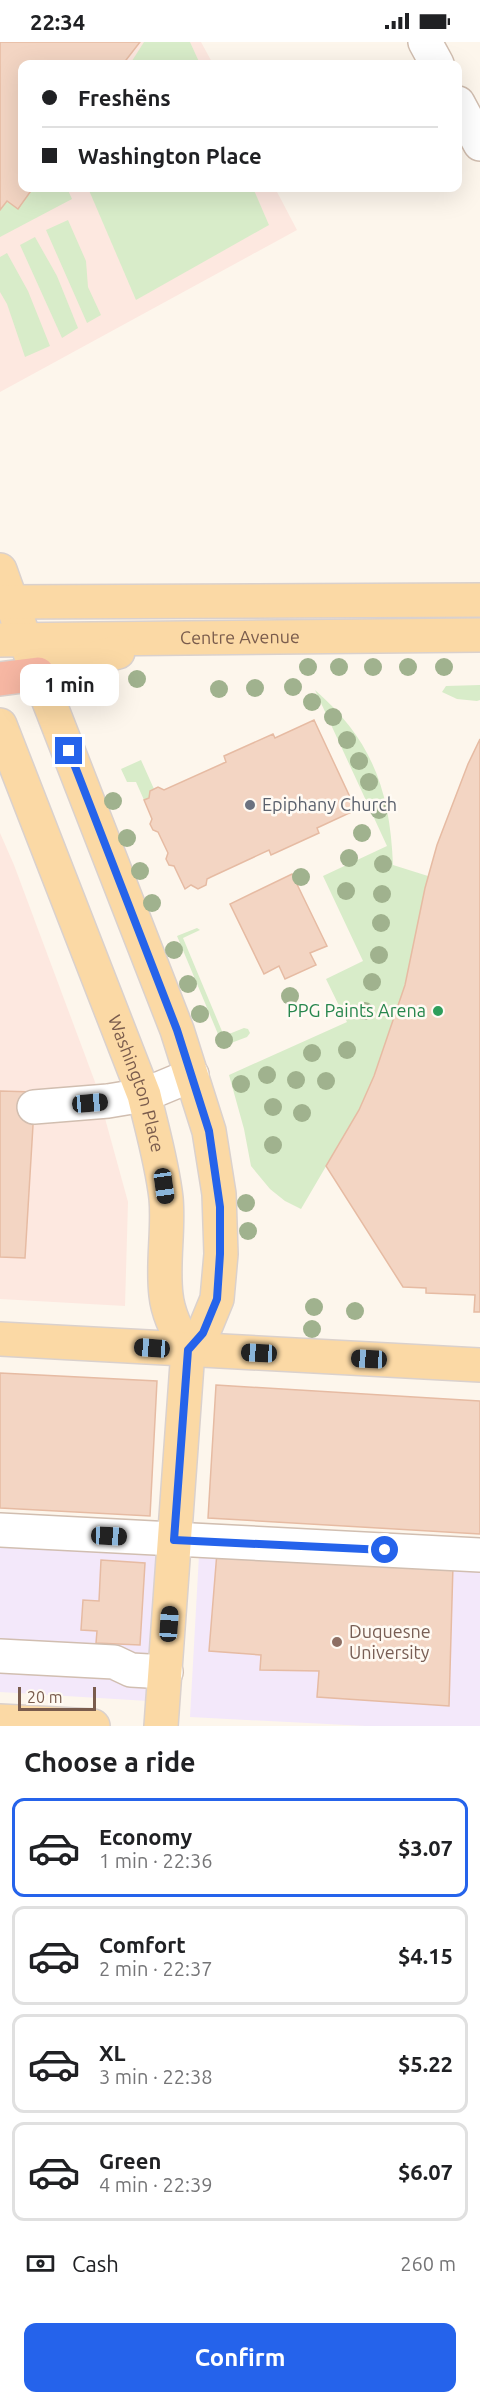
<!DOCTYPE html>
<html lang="en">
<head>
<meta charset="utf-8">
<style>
  :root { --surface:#fff; --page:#f2f2f2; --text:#202124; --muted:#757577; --line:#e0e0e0; --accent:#2563eb }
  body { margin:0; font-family:Ubuntu,sans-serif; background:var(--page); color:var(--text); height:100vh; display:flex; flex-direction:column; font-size:22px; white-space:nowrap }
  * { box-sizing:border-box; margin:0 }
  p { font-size:20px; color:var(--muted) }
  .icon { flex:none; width:33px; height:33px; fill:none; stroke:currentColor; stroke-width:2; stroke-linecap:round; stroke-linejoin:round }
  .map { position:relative; height:1684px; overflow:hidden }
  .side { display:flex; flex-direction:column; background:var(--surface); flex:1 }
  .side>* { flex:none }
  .hud { position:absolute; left:18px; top:18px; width:444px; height:132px; border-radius:12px; box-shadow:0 6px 24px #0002; display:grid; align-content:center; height:132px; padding:0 24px; background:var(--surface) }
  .scale { position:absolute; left:18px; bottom:15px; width:78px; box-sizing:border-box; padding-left:6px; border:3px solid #7a5c4d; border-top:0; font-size:16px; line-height:21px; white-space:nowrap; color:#7a5c4d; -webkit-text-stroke:4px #fffaf3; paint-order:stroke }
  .end { position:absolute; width:27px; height:27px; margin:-14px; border:8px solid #2563eb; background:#fff; box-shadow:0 0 0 3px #fff }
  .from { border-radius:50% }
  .bubble { position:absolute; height:42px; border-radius:12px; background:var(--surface); box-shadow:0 6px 24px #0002; font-size:20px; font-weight:600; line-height:42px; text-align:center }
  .car { position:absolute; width:18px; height:36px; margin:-18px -9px; border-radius:8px; box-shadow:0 0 4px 2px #0007; background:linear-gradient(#222 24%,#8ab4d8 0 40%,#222 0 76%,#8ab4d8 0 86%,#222 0) }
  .hud b { display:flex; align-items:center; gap:21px; height:57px; font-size:22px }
  .hud b+b { border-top:2px solid var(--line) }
  .hud i { width:15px; height:15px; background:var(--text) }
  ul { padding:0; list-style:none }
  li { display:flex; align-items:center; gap:18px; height:99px; margin:0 12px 9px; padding:0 12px; border:3px solid var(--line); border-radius:12px }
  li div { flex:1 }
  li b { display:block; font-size:22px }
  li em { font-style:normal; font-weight:600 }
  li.selected { border-color:var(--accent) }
  li>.icon { width:54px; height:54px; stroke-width:1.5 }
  h2 { padding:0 24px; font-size:27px; line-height:72px }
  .pay { display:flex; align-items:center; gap:15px; height:66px; padding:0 24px; font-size:22px }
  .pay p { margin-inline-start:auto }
  .primary-button { display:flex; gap:12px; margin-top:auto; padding:12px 24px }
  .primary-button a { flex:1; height:69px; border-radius:12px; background:var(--accent); color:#fff; font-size:24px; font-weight:600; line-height:69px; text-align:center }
  .status { display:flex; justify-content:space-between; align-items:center; height:42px; padding:0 30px; background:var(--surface); direction:ltr }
  .status svg { height:16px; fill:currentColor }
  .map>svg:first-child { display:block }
  .commercial { fill:#fde8e0 }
  .education { fill:#f3e8fa }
  .green { fill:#d8ecc9 }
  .building { fill:#f3d5c3; stroke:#e6bba3; stroke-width:1.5 }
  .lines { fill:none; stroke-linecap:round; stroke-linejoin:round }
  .minor-casing { stroke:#d1beb0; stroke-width:36 }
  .major-casing { stroke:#dad1cd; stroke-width:36 }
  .highway-casing { stroke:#dad1cd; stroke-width:36 }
  .minor { stroke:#fff; stroke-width:33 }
  .major { stroke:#fbd9a5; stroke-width:33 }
  .highway { stroke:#f7b7a3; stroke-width:33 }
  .tree { fill:#a0b28e }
  .route { stroke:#2563eb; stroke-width:8 }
  .worship-dot { fill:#6b7280; stroke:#fffaf3; stroke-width:2 }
  .leisure-dot { fill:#2e9e5b; stroke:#fffaf3; stroke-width:2 }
  .education-dot { fill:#8d6e63; stroke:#fffaf3; stroke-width:2 }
  .labels { text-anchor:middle; stroke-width:5; stroke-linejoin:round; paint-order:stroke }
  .street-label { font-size:18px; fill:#7a5c4d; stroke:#fffaf3 }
  .worship-label { font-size:18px; fill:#5b616d; stroke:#fffaf3; text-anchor:start }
  .leisure-label { font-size:18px; fill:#27864d; stroke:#fffaf3; text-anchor:end }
  .education-label { font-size:18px; fill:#785e54; stroke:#fffaf3; text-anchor:start }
</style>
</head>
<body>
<div class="status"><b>22:34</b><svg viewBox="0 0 49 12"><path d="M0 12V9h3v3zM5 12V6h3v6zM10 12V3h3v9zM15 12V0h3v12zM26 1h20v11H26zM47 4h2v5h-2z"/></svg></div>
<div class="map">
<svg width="480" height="1684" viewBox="0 0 480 1684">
  <rect width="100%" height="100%" fill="#fdf6ec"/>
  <g class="commercial">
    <polygon points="0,0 201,0 213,22 22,22 22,146 275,146 297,188 0,350"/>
    <polygon points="0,791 14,823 95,1040 128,1160 125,1264 0,1257"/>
  </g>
  <g class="education">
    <polygon points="0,1503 161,1510 148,1659 0,1650"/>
    <polygon points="199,1513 480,1524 480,1684 366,1684 190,1675"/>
  </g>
  <g class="green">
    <polygon points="144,0 190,0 200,22 130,22"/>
    <polygon points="33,146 67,146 72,157 0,195 0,168 7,159 18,167"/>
    <polygon points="88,146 253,146 269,183 136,258"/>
    <polygon points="68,178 86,219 88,245 101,273 87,281 46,188"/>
    <polygon points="35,195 57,234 78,286 62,296 20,203"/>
    <polygon points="7,211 28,249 50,304 25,315 7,262 0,250 0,215"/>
    <polygon points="480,643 480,658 477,659 457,657 442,650 446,644"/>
    <path d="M315,648C372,698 390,748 393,823L428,834L405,943L374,1034L359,1068L301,1167L285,1159L270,1147L251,1124L244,1087L229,1033L347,980L326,937L363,919L323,834L387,804Z"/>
    <polygon points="141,718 154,747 149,756 144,758 136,740 127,740 121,727"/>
    <polygon points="197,886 200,888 183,896 224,994 244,986 248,987 250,991 247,995 223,1004 177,894"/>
  </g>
  <g class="building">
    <polygon points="0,0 140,0 123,22 22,22 22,146 33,146 18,167 7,159 0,168"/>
    <polygon points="314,678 356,768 317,786 319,791 271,813 269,808 211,835 207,837 206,843 198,847 191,843 185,847 174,824 169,823 166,817 168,811 158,790 153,788 150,782 152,777 144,758 149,756 150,749 158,745 164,748 226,720 224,714 273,692 275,696"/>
    <polygon points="480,697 480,1270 474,1270 475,1253 426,1251 426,1246 403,1245 326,1124 359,1068 374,1034 405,943 425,846 437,803 468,722"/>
    <polygon points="292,832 327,904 310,911 316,923 285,937 279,924 264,932 230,862"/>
    <polygon points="0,1049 35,1050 25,1216 0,1215"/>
    <polygon points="0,1331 157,1339 150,1474 0,1466"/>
    <polygon points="216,1343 480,1359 480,1492 208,1476"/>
    <polygon points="217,1510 453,1523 449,1664 317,1655 319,1629 260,1628 261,1613 209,1609"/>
    <polygon points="101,1518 145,1521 140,1603 96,1601 97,1589 81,1588 83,1558 99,1559"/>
  </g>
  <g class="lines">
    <g class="minor-casing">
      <g id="minor">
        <polyline points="425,0 437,22"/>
        <polyline points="458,61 480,102"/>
        <polyline points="34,1065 108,1059 144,1053 192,1033"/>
        <polyline points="0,1488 480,1513"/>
        <polyline points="0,1614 114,1620 131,1628 166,1630"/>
      </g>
    </g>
    <g class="major-casing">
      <g id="major">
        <polyline points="0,528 25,598 177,988 209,1089 219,1152 221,1212 217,1257 203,1291 188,1308"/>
        <polyline points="0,560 480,558"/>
        <path id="s1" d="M0,598L480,593"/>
        <polyline points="38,632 118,610"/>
        <path id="s2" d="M0,683L144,1053C152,1087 162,1121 166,1156C169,1188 162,1221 166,1253C168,1273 178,1292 188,1308"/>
        <polyline points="0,1297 480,1323"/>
        <polyline points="0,1679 93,1684"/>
        <polyline points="161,1684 188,1308"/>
      </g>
    </g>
    <g class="highway-casing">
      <polyline id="highway" points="0,637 38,632"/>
    </g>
    <use href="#minor" class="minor"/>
    <use href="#major" class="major"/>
    <use href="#highway" class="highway"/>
  </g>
  <g class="tree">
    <circle cx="308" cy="625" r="9"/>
    <circle cx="339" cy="625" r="9"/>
    <circle cx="373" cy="625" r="9"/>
    <circle cx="408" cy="625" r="9"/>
    <circle cx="444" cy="625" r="9"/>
    <circle cx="137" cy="637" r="9"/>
    <circle cx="293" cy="645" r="9"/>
    <circle cx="255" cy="646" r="9"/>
    <circle cx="219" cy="647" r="9"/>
    <circle cx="312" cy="660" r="9"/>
    <circle cx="333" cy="675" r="9"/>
    <circle cx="347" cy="698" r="9"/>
    <circle cx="359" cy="719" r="9"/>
    <circle cx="369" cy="740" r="9"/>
    <circle cx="113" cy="759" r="9"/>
    <circle cx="379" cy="768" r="9"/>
    <circle cx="362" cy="791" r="9"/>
    <circle cx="127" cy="796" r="9"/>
    <circle cx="349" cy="816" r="9"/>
    <circle cx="383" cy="822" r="9"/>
    <circle cx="140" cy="829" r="9"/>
    <circle cx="301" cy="835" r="9"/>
    <circle cx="346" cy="849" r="9"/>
    <circle cx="382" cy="852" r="9"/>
    <circle cx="152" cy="861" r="9"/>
    <circle cx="381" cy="881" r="9"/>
    <circle cx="174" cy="908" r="9"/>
    <circle cx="379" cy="913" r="9"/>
    <circle cx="372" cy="940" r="9"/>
    <circle cx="188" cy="942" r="9"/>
    <circle cx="290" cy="954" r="9"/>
    <circle cx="365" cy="969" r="9"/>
    <circle cx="200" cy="972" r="9"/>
    <circle cx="224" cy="998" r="9"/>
    <circle cx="347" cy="1008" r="9"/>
    <circle cx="312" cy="1011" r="9"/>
    <circle cx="267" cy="1033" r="9"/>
    <circle cx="296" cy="1038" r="9"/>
    <circle cx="326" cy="1039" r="9"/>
    <circle cx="241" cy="1042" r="9"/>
    <circle cx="273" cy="1065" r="9"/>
    <circle cx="302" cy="1071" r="9"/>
    <circle cx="273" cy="1103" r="9"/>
    <circle cx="246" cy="1161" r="9"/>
    <circle cx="248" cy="1189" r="9"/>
    <circle cx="314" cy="1265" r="9"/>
    <circle cx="355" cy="1269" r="9"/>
    <circle cx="312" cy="1287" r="9"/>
  </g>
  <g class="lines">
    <polyline class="route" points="69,709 177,988 209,1089 220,1165 220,1212 217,1257 203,1291 188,1308 174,1498 385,1508"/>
  </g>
  <circle class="worship-dot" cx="250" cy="763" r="6"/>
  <circle class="leisure-dot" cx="438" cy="969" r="6"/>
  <circle class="education-dot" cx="337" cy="1600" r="6"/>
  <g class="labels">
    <g class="street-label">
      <text dy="6" stroke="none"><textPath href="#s1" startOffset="240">Centre Avenue</textPath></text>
      <text dy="6" stroke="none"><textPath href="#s2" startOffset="384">Washington Place</textPath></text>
    </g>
    <g class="worship-label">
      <text x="262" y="769">Epiphany Church</text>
    </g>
    <g class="leisure-label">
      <text x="426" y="975">PPG Paints Arena</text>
    </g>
    <g class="education-label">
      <text x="349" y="1596">Duquesne<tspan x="349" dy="21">University</tspan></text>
    </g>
  </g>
</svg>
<div class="scale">20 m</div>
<i class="end from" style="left:385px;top:1508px"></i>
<i class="end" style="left:69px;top:709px"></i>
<div class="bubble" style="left:20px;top:622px;width:99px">1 min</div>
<i class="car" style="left:90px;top:1061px;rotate:85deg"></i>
<i class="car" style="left:164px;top:1144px;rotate:172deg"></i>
<i class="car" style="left:152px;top:1306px;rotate:274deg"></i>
<i class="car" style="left:259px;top:1311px;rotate:273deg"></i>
<i class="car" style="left:369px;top:1317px;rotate:273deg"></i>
<i class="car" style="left:109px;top:1494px;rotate:93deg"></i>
<i class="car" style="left:169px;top:1582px;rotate:4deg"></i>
<div class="hud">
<b><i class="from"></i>Freshëns</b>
<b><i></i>Washington Place</b>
</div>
</div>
<section class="side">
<h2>Choose a ride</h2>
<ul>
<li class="selected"><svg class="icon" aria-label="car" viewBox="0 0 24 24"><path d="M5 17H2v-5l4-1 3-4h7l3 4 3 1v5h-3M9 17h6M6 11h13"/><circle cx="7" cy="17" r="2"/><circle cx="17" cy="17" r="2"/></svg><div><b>Economy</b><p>1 min · 22:36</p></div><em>$3.07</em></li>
<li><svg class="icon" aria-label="car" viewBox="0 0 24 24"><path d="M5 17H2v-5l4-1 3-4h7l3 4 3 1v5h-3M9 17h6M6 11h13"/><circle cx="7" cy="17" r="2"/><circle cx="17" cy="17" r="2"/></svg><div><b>Comfort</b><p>2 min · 22:37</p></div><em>$4.15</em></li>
<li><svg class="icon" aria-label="car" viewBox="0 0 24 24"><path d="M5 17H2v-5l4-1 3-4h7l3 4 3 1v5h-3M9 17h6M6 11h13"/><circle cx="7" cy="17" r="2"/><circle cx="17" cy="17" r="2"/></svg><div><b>XL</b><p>3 min · 22:38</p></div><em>$5.22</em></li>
<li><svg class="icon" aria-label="car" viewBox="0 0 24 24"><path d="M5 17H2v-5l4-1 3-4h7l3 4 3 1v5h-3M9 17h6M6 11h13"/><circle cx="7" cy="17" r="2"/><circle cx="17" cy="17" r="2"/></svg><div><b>Green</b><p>4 min · 22:39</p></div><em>$6.07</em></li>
</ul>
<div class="pay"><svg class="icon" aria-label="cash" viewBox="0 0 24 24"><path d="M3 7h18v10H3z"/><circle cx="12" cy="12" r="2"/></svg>Cash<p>260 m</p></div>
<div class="primary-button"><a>Confirm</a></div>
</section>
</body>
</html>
